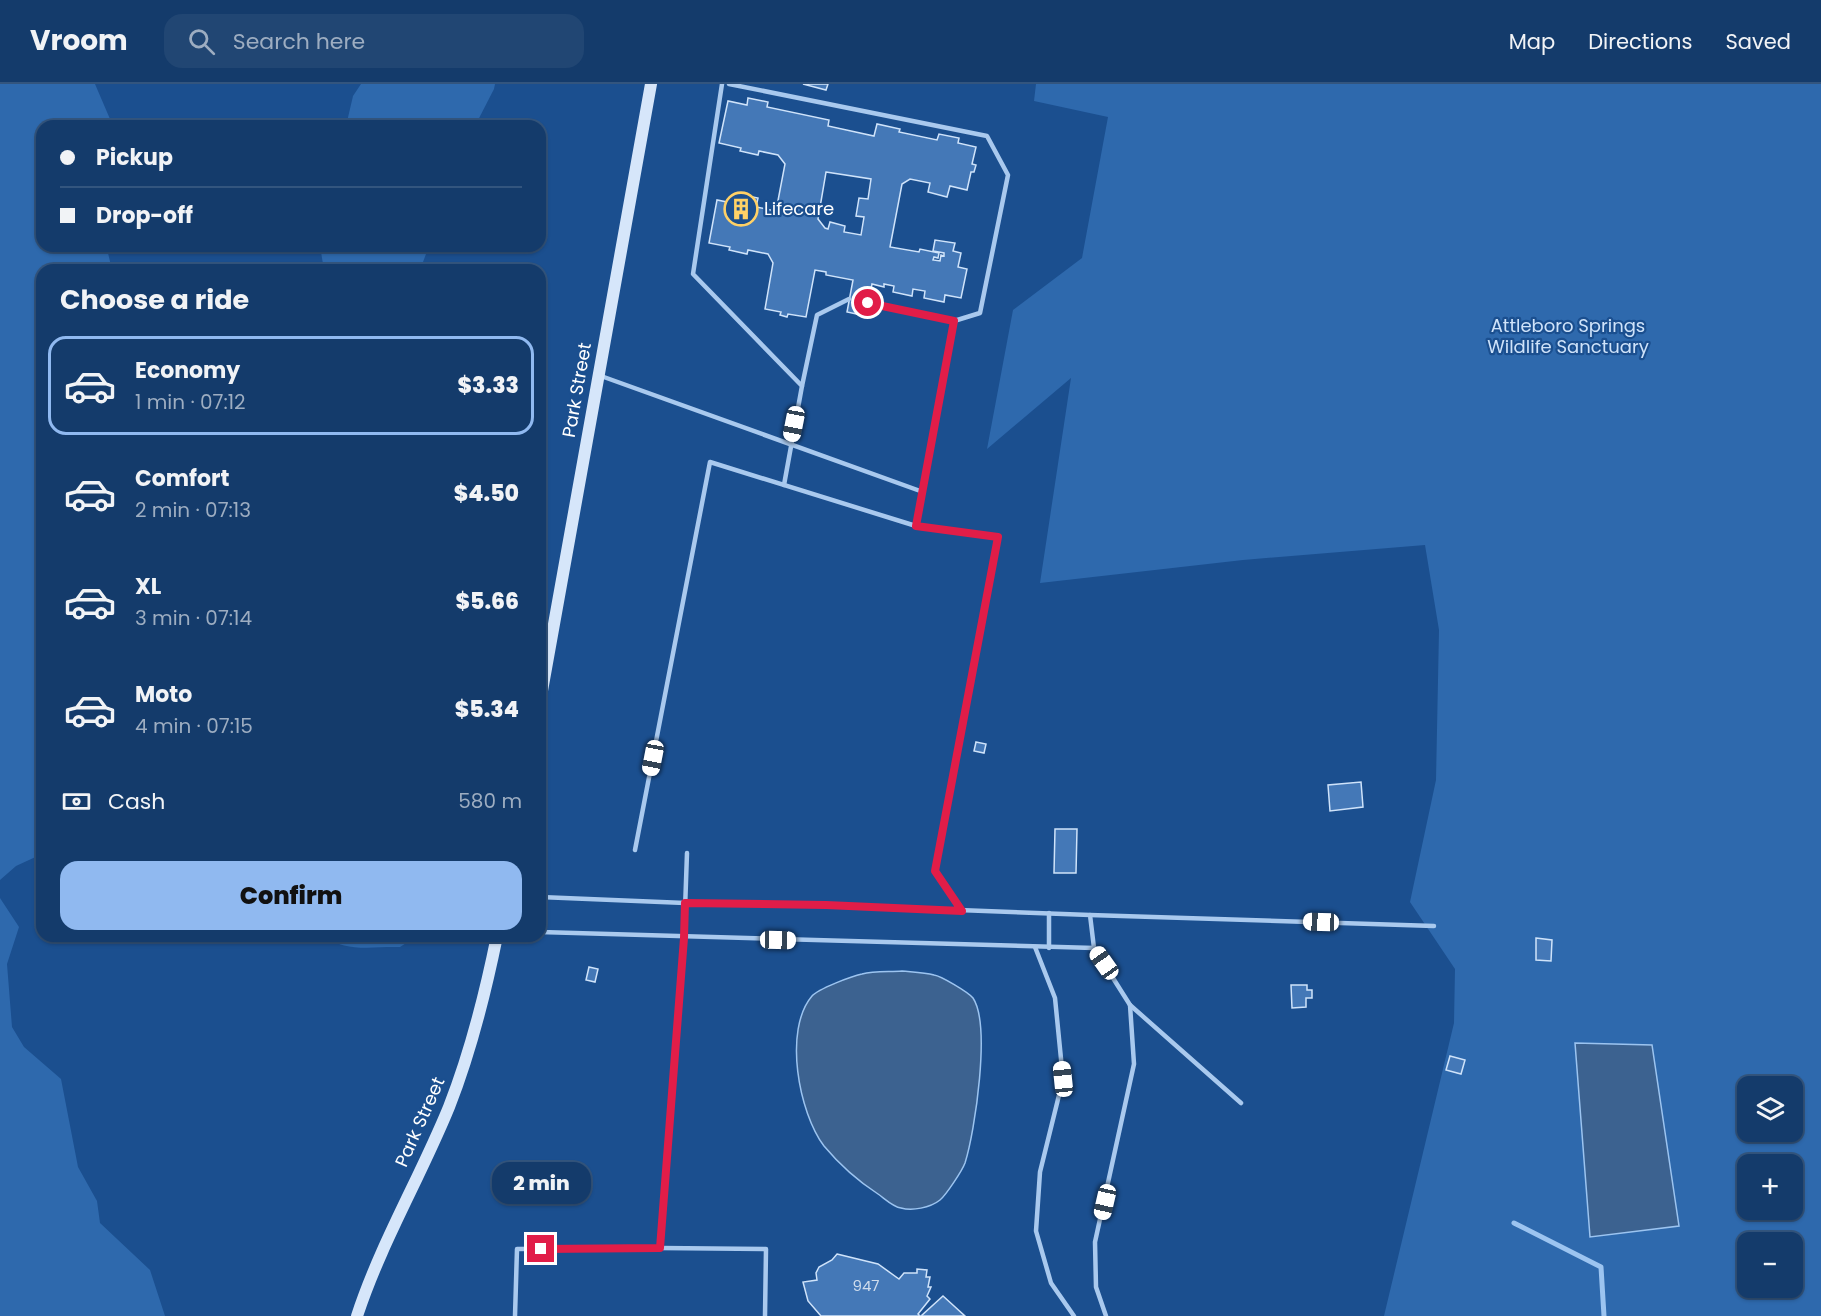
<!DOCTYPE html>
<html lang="en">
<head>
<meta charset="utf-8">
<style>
  :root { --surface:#143b6b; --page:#214673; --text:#f1f3f6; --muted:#9dadc1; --line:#33557e; --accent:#90b9f0 }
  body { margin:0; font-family:Poppins,sans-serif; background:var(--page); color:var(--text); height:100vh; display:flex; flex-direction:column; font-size:22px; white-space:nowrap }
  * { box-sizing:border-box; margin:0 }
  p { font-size:20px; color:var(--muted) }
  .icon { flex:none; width:33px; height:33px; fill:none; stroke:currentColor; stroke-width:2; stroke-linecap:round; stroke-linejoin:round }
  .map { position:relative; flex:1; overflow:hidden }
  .details { position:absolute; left:36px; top:180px; width:510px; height:678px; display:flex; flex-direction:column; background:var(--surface); border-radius:18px; box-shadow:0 2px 4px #0004,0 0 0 2px var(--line) }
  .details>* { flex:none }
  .guide { position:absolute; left:36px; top:36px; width:510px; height:132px; border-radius:18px; box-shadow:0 2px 4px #0004,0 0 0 2px var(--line); display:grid; align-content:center; height:132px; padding:0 24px; background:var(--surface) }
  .controls { position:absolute; left:1737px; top:992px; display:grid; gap:12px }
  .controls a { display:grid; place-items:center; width:66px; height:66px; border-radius:12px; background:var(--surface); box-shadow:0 2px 4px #0004,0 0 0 2px var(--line); font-size:30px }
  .end { position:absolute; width:27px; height:27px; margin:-14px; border:8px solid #e11d48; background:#fff; box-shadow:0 0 0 3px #fff }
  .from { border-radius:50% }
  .bubble { position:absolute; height:42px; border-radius:18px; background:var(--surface); box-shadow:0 2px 4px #0004,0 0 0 2px var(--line); font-size:20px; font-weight:800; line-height:42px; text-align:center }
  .car { position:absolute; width:18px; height:36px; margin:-18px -9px; border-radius:8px; box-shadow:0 0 4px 2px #0007; background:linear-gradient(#fff 24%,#345 0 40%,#fff 0 76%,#345 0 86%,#fff 0) }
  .guide b { display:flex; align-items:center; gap:21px; height:57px; font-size:22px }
  .guide b+b { border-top:2px solid var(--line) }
  .guide i { width:15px; height:15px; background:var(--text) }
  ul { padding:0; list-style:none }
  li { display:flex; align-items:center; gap:18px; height:99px; margin:0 12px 9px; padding:0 12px; border:3px solid transparent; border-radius:18px }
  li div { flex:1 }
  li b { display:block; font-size:22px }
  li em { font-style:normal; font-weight:800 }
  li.selected { border-color:var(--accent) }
  li>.icon { width:54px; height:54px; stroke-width:1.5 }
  h2 { padding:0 24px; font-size:27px; line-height:72px }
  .pay { display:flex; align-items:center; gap:15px; height:66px; padding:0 24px; font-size:22px }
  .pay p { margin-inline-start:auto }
  .action { display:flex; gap:12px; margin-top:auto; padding:12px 24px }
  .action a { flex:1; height:69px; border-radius:18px; background:var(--accent); color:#111; font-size:24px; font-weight:800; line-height:69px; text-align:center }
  header { display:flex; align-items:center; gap:36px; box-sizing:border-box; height:84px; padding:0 30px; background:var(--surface); border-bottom:2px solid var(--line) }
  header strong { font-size:28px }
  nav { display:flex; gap:33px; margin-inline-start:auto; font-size:21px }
  .search { width:420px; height:54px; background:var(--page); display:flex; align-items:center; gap:15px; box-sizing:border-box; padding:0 21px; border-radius:18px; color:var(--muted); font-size:22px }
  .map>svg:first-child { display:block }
  .green { fill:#2e69ad; fill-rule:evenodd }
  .water { fill:#3c6290; stroke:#9cc4f0; stroke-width:1.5 }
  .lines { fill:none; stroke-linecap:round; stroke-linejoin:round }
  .stream { stroke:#9cc4f0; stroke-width:5 }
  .building { fill:#4478b7; stroke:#cfe3fa; stroke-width:1.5; fill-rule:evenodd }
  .service { stroke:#a9c9ee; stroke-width:4.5 }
  .secondary { stroke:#d6e6fa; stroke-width:12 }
  .route { stroke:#e11d48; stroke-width:8 }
  .labels { text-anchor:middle; stroke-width:4.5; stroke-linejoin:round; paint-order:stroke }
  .number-label { font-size:15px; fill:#d0dded }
  .poi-label { font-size:18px; fill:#fff; stroke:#1b4f8f; text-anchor:start }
  .park-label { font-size:18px; fill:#cfe3fa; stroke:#1b4f8f }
  .street-label { font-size:18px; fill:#fff; stroke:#1b4f8f }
</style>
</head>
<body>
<header>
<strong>Vroom</strong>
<div class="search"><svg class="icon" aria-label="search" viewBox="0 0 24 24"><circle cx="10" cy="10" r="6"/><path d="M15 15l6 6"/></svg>Search here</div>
<nav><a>Map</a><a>Directions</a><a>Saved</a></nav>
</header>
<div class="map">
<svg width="1821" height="1232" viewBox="0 0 1821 1232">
  <rect width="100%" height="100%" fill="#1b4f8f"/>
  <g class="green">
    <polygon points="0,0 95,0 113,42 42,42 42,162 109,162 108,169 112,186 42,186 42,770 16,782 0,796"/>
    <polygon points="361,0 495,0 494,5 475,42 346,42 353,12"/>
    <path d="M1036,0H1821V1232H1384L1454,939L1455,885L1410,818L1436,696L1439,546L1425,461L1243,476L1040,499L1071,294L987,365L1013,226L1082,174L1108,33L1034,17ZM1748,1002H1792V1047H1748ZM1748,1080H1792V1125H1748ZM1748,1158H1792V1203H1748Z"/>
    <polygon points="320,162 429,162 420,186 324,186"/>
    <polygon points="0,814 19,843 7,880 12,943 24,963 61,995 78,1083 97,1117 100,1139 150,1186 165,1232 0,1232"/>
    <path d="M326,852H417L400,863H393C372,863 342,868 326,852Z"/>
  </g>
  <g class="water">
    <path d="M902,887C912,888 924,888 934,891C941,892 968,908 973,914C991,941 975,1047 965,1079C962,1087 946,1111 940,1116C930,1124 912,1127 901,1124C893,1123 884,1114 878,1110C858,1097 839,1080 824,1062C799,1029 783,946 812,912C818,905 852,892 862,890C874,887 889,888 902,887Z"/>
    <polygon points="1575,959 1652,961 1679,1142 1590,1153"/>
  </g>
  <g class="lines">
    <polyline class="stream" points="1514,1139 1601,1183 1604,1232"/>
  </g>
  <g class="building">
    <polygon points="803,0 828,0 826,6"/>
    <path d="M748,14L768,18L767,23L829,36L828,42L874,52L877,40L900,45L899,48L937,56L939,50L959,54L958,59L976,63L972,80L976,81L974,88H971L967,106L950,102L947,113L928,108L930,99L910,95L902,100L890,163L919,168L920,165L939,169L938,174L934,173L933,176L940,177L941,171L944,172V169L933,167L935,156L955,159L953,167L961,169L958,183L967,185L961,214L945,211L944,218L924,214L925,207L913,205L912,212L893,208L894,202L884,200V203L872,200L866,232L847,228L853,196L826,191V188L815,186L806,233L788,230L787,233L780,231L781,228L765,225L773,179L768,170L748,166L747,170L729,166L730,163L709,159L717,116L737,120L738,110L758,114L756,123L776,127L785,80L778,71L759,67L758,71L740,67L741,64L719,59L728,17L747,21ZM826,88L871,95L868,115L859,114L856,132L864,133L861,151L844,148L845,142L830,138L828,145L825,144L818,135Z"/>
    <polygon points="976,658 986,660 984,669 974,667"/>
    <polygon points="1361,698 1363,723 1330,727 1328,701"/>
    <polygon points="1055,745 1077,745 1076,789 1054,789"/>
    <polygon points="1536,854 1552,856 1551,877 1536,876"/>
    <polygon points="589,883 598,885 595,898 586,896"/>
    <polygon points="1291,901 1307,901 1307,906 1312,906 1312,914 1306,914 1306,923 1292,924"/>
    <polygon points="1450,972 1465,976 1461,990 1446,986"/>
    <polygon points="837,1170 878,1180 899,1195 904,1189 917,1189 917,1185 927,1186 926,1193 930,1193 928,1203 931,1203 927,1212 930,1215 918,1230 920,1232 821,1232 808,1217 803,1198 817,1196 816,1189 819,1183 832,1176"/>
    <polygon points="943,1212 965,1232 921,1232"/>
  </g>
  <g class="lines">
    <g class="service">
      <polyline points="722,0 693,190 802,302 784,401"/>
      <polyline points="729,0 987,52 1008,91 980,229 954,237 916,442"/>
      <polyline points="868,219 954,237"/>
      <polyline points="601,292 923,408"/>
      <polyline points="802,302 817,231 849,215"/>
      <polyline points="635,766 710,378 916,442 998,453 935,787 962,827"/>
      <polyline points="540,813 685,819 826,821 1090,831 1094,864 1130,921 1134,980 1095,1158 1096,1203 1106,1232"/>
      <polyline points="1090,831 1434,842"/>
      <polyline points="540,848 1094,864"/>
      <polyline points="1035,863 1055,914 1063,995 1040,1088 1036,1147 1051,1199 1074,1232"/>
      <polyline points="1049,864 1049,829"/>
      <polyline points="1130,921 1241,1019"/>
      <polyline points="660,1164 684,854 687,769"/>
      <polyline points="515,1232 517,1165 660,1164 766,1165 765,1232"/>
    </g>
    <g class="secondary">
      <polyline points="540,618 651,0"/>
      <path d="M357,1232C381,1159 420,1094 449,1023C471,967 485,911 497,852"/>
    </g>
  </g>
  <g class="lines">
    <polyline class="route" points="541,1165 660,1164 684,854 685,819 826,821 962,827 935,787 998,453 916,442 954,237 868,219"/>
  </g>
  <defs>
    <g id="building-ring" transform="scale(1.725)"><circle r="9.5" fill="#1b4f8f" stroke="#ffd166" stroke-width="1.5"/><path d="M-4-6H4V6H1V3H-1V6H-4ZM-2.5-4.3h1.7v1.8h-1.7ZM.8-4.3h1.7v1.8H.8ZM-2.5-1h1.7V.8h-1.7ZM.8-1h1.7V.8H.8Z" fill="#ffd166"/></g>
  </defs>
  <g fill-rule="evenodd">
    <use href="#building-ring" x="741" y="125"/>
  </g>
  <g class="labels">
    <g class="number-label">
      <text x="866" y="1207">947</text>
    </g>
    <g class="poi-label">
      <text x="764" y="131">Lifecare</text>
    </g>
    <g class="park-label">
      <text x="1568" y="248">Attleboro Springs<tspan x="1568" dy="21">Wildlife Sanctuary</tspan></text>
    </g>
    <g class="street-label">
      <text transform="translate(577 306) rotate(-80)" y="6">Park Street</text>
      <text transform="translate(420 1038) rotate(-66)" y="6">Park Street</text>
    </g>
  </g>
</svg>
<div class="controls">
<a><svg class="icon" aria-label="layers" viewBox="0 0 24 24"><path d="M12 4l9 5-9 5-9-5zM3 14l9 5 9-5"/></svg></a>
<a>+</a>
<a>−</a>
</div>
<i class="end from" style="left:868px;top:219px"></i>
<i class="end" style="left:541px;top:1165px"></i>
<div class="bubble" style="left:492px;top:1078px;width:99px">2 min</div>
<i class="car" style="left:794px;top:340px;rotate:191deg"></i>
<i class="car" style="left:653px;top:674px;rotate:191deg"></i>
<i class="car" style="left:1321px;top:838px;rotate:272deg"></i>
<i class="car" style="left:778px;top:856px;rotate:91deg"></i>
<i class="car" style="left:1104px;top:879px;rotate:325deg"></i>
<i class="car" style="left:1063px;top:995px;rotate:354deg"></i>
<i class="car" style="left:1105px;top:1118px;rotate:193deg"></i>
<div class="guide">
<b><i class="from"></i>Pickup</b>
<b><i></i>Drop-off</b>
</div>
<section class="details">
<h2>Choose a ride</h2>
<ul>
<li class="selected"><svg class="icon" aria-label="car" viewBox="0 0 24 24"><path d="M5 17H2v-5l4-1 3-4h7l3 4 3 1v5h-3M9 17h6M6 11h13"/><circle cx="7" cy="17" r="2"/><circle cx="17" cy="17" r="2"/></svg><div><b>Economy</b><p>1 min · 07:12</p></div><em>$3.33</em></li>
<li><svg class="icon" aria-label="car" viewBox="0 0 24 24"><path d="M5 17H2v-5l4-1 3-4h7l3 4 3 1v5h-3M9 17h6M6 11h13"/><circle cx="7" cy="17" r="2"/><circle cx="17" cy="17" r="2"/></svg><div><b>Comfort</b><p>2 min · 07:13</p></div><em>$4.50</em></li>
<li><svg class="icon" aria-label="car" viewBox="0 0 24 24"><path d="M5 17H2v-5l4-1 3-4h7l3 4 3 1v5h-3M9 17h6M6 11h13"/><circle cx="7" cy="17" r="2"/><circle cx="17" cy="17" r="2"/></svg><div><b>XL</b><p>3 min · 07:14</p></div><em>$5.66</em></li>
<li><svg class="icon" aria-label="car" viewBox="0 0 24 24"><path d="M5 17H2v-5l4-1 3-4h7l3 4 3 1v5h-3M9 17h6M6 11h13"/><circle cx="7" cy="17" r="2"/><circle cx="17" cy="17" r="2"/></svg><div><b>Moto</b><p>4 min · 07:15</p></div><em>$5.34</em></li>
</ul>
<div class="pay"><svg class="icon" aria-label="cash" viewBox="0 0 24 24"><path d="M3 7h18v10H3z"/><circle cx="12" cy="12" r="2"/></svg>Cash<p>580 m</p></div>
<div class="action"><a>Confirm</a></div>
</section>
</div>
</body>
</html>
